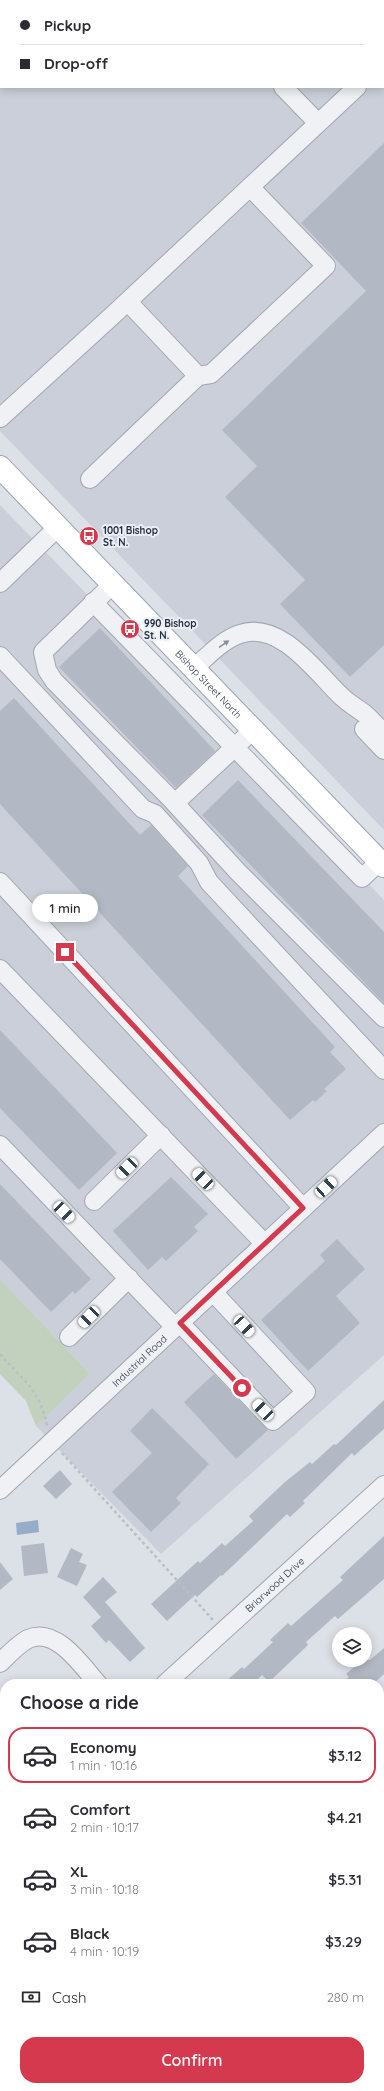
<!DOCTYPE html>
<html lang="en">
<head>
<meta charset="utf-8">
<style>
  :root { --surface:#fff; --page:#f7f7f7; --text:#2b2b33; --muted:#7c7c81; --line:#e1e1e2; --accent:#d4394e }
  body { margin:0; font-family:Quicksand,sans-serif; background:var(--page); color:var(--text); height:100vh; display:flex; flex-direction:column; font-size:15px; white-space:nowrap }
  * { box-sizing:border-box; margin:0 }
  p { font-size:13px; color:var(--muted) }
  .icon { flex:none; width:22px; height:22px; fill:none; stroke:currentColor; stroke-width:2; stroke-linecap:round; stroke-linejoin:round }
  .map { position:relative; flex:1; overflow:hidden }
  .drawer { position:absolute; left:0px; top:1679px; width:384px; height:412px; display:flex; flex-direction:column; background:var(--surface); border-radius:16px 16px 0 0; box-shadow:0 2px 10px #0003 }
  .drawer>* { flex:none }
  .guide { position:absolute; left:0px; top:0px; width:384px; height:88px; box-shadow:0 2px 10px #0003; display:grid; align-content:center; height:88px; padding:0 20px; background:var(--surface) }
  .controls { position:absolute; left:332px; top:1627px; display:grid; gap:8px }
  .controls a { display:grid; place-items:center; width:40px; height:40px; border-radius:50%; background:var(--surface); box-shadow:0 2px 10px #0003; font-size:20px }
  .end { position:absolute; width:18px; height:18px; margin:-9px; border:5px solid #d4394e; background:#fff; box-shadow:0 0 0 2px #fff }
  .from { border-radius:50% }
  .bubble { position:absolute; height:28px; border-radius:14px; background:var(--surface); box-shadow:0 2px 10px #0003; font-size:13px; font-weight:600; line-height:28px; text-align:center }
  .car { position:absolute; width:12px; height:24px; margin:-12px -6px; border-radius:5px; box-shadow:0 0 3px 1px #0007; background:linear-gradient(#fff 24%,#345 0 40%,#fff 0 76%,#345 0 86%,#fff 0) }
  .guide b { display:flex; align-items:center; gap:14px; height:38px; font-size:15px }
  .guide b+b { border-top:1px solid var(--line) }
  .guide i { width:10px; height:10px; background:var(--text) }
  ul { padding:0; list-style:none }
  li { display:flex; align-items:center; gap:12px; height:56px; margin:0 8px 6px; padding:0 12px; border:2px solid transparent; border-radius:16px }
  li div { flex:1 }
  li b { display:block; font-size:15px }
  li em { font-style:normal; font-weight:600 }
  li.selected { border-color:var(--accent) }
  li>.icon { width:36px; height:36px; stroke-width:1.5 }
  h2 { padding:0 20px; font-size:18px; line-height:48px }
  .pay { display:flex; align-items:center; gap:10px; height:44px; padding:0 20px; font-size:15px }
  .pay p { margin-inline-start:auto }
  .cta { display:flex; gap:8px; margin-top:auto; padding:8px 20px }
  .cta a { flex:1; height:46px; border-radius:16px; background:var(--accent); color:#fff; font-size:16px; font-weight:600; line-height:46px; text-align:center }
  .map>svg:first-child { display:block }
  .built { fill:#cacfd9 }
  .green { fill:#c2d1bd }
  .water { fill:#95adc9 }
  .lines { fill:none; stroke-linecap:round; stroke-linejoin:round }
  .stream { stroke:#95adc9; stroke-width:4.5 }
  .building { fill:#b3b9c4 }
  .minor-casing { stroke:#a1a7b1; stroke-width:20 }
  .major-casing { stroke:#9ba4b3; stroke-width:24 }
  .path { stroke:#babec5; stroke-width:2.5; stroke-dasharray:3 3; stroke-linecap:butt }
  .minor { stroke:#eff1f5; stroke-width:18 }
  .major { stroke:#fff; stroke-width:22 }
  .oneway { fill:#8a909a }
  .route { stroke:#d4394e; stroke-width:5 }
  .labels { text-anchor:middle; stroke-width:4; stroke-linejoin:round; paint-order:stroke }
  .poi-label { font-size:10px; font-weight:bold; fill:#252e3e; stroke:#ebeff5; text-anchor:start }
  .street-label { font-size:10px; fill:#252e3e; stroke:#ebeff5 }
</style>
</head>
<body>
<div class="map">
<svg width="384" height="2091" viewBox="0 0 384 2091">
  <rect width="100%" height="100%" fill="#dce0e7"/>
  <g class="built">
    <polygon points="0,0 97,1 1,1 1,87 383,87 383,1 232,1 384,0 384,830 0,431"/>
    <polygon points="0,505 384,900 384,1355 161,1554 36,1426 90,1374 0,1279"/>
    <polygon points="384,1947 384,2091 252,2091 257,2086 379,2086 379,1951"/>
  </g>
  <polygon class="green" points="0,1279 90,1374 36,1426 26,1401 0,1374"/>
  <polygon class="water" points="38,1520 39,1532 17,1535 16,1523"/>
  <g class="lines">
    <g class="stream">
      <polyline points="379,1904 384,1899"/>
      <polyline points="173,2091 178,2086"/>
    </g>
  </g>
  <g class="building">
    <polygon points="384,143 384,645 350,677 280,604 305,580 225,497 257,466 222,430 366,291 301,223"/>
    <polygon points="100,628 215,751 176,788 59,667"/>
    <polygon points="14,698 140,835 151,825 188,866 178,876 335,1047 330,1052 346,1069 324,1089 327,1091 315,1102 313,1100 290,1120 0,804 0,711"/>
    <polygon points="238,780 384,932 384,1003 202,815"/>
    <polygon points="0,1030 117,1153 79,1190 0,1108"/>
    <polygon points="171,1177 208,1214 194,1227 198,1231 166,1261 162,1257 148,1270 113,1231"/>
    <polygon points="0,1184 91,1279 75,1294 73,1291 51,1312 0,1259"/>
    <polygon points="337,1239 365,1269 336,1296 360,1323 308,1371 261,1320 325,1261 320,1255"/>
    <polygon points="214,1374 268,1430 236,1459 184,1402"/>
    <polygon points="384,1400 384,1429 354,1456 352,1453 303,1501 305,1503 290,1517 287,1514 222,1576 221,1575 197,1597 195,1595 167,1621 151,1604 198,1561 200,1563 222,1543 225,1546 253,1521 249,1516 285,1482 310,1462 312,1464 334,1444 336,1445"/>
    <polygon points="152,1408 209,1464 176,1498 181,1503 151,1532 112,1492 152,1453 130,1431"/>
    <polygon points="60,1470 72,1484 56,1499 43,1486"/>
    <polygon points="384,1536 384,1579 338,1619 335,1616 306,1642 308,1645 269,1682 262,1675 253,1684 223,1684 242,1667 244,1669 273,1642 270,1640 288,1623 291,1626 343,1580 340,1577"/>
    <polygon points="44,1543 48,1573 24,1576 21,1546"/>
    <polygon points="71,1548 83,1554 79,1562 87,1565 77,1586 57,1577"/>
    <polygon points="0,1562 13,1579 0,1590"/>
    <polygon points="103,1577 117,1592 105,1602 145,1648 130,1662 109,1640 106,1643 91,1626 101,1617 83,1597"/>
    <polygon points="384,1648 384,1674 373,1684 341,1684 349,1677 346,1674 362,1660 370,1660"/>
  </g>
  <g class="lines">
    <g class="minor-casing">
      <g id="minor">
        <polyline points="297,1 298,0"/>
        <polyline points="383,7 384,8"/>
        <polyline points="383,62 384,61"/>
        <polyline points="283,87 318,123"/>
        <polyline points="198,376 211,374 326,266 250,187"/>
        <polyline points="0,418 113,315 357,87"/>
        <polyline points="90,479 198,376 128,302"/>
        <polyline points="0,583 58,527"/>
        <polyline points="113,584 43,652 47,670 54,681 171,799 238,872 384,1018"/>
        <polyline points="93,602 362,878 380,861"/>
        <polyline points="0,656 143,809 155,814 199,863 209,882 384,1070"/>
        <path d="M194,668C208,656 222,640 240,634C280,620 316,672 341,696C348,703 357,708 365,714C372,720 378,727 384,734"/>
        <polyline points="364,729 384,750"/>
        <polyline points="175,803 253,730"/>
        <polyline points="0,882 303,1208"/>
        <polyline points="0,969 265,1244"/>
        <polyline points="0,1145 175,1327"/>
        <polyline points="94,1201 161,1135"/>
        <polyline points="180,1323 273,1421 306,1392 213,1292"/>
        <polyline points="69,1337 129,1278"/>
        <path id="s1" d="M0,1490L384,1133"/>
        <path d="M0,1663C9,1654 17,1645 28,1639C56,1626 82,1666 98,1684"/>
        <path id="s2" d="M165,1684L384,1485"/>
        <polyline points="379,1734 384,1729"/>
        <polyline points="0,1838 5,1843"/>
        <polyline points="379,1970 384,1965"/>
        <polyline points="0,2080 5,2075"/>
        <polyline points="238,2091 243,2086"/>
      </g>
    </g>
    <g class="major-casing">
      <g id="major">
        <path id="s3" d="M0,467L384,866"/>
      </g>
    </g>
    <g class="path">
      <path d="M0,1354C22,1379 41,1391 47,1426"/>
      <polyline points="62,1453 213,1620"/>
    </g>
    <use href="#minor" class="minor"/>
    <use href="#major" class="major"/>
  </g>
  <defs><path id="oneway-solid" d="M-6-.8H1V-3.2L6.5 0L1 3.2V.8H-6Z"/></defs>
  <use class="oneway" href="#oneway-solid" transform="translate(224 644) rotate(-35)"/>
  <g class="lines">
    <polyline class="route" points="65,952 303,1208 180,1323 242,1388"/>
  </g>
  <defs>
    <g id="bus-disc" transform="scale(1)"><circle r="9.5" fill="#d4394e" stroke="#ebeff5"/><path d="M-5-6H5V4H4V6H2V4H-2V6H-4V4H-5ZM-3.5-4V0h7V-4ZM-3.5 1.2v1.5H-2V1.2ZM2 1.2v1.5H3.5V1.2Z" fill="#fff"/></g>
  </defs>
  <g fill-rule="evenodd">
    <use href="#bus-disc" x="89" y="536"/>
    <use href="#bus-disc" x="130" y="629"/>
  </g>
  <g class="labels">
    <g class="poi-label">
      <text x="103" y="534">1001 Bishop<tspan x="103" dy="12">St. N.</tspan></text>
      <text x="144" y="627">990 Bishop<tspan x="144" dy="12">St. N.</tspan></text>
    </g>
    <g class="street-label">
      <text dy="4" stroke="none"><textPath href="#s3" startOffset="301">Bishop Street North</textPath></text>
      <text dy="4" stroke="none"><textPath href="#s1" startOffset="190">Industrial Road</textPath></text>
      <text dy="4" stroke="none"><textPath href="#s2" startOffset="148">Briarwood Drive</textPath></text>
    </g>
  </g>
</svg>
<div class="controls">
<a><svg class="icon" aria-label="layers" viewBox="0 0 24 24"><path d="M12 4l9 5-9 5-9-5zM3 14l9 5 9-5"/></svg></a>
</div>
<i class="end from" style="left:242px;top:1388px"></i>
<i class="end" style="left:65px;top:952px"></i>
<div class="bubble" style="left:32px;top:894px;width:66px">1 min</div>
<i class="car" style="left:127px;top:1168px;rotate:226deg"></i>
<i class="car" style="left:203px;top:1179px;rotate:316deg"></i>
<i class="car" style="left:326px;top:1187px;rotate:47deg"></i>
<i class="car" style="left:64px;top:1212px;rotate:136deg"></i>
<i class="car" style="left:89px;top:1317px;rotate:225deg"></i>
<i class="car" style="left:244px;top:1326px;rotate:137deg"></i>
<i class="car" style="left:263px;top:1410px;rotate:316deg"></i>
<div class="guide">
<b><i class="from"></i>Pickup</b>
<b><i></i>Drop-off</b>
</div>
<section class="drawer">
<h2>Choose a ride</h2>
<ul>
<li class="selected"><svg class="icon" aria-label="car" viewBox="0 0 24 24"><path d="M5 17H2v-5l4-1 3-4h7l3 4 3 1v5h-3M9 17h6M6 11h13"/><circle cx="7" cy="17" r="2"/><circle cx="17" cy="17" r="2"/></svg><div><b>Economy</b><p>1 min · 10:16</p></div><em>$3.12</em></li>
<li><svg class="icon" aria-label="car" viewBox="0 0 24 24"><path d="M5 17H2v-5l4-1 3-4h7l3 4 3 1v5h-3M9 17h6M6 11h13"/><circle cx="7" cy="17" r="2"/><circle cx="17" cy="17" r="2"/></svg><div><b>Comfort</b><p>2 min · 10:17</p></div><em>$4.21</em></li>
<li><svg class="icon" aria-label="car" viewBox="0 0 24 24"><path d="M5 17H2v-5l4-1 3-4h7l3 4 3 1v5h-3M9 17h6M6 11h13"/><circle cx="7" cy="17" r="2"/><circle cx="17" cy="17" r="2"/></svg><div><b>XL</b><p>3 min · 10:18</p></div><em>$5.31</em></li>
<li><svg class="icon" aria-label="car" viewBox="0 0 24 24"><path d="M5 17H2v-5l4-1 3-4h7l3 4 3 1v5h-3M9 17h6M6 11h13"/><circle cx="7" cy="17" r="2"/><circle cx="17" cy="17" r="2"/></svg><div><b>Black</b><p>4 min · 10:19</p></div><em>$3.29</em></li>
</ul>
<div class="pay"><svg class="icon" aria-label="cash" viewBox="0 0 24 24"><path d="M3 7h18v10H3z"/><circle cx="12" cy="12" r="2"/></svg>Cash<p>280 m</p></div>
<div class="cta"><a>Confirm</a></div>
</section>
</div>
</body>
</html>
